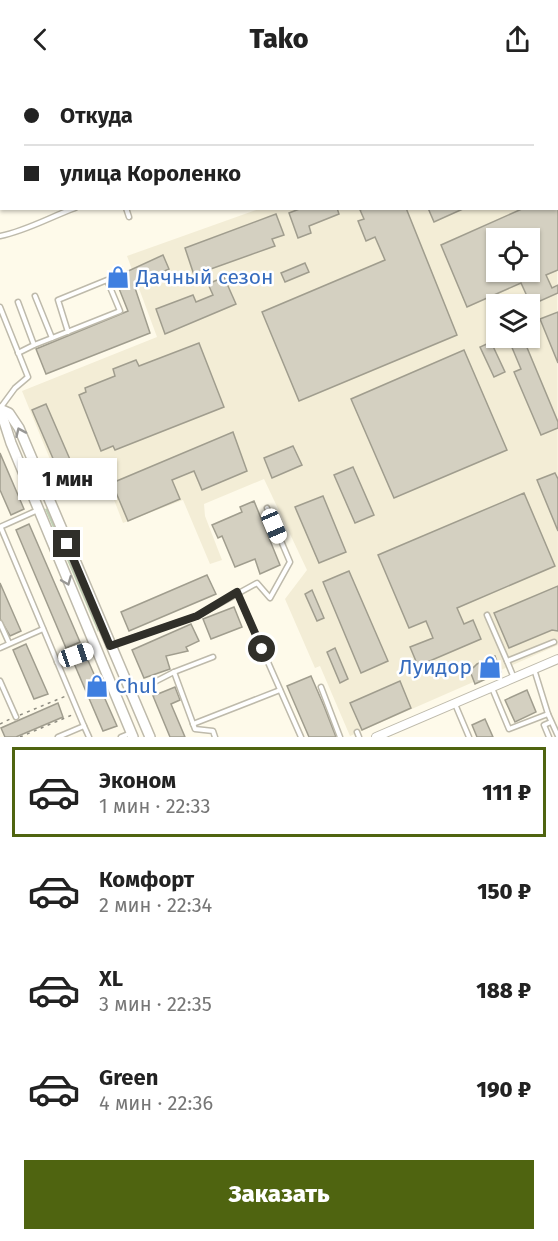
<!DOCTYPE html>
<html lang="ru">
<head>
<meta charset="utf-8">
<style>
  :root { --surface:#fff; --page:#f2f2f2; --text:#222; --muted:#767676; --line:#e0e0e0; --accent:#4f6410 }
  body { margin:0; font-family:"Fira Sans",sans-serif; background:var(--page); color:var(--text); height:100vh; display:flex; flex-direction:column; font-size:22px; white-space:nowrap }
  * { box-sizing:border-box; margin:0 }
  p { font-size:20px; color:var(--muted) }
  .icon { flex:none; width:33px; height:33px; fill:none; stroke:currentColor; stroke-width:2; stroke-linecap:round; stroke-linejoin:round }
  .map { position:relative; height:659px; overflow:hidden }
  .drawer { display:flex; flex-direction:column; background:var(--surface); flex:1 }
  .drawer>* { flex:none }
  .top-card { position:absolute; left:0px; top:0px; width:558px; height:132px; box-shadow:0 2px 4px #0004; display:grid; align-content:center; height:132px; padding:0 24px; background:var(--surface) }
  .buttons { position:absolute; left:486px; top:150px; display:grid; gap:12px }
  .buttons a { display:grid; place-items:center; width:54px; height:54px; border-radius:0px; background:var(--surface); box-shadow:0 2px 4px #0004; font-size:30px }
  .end { position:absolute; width:27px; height:27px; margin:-14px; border:8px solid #302f29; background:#fff; box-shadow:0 0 0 3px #fff }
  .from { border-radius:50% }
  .bubble { position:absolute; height:42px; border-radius:0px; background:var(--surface); box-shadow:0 2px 4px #0004; font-size:20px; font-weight:800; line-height:42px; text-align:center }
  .car { position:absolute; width:18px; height:36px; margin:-18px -9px; border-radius:8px; box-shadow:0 0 4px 2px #0007; background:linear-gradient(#fff 24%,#345 0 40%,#fff 0 76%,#345 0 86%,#fff 0) }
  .top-card b { display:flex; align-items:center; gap:21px; height:57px; font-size:22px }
  .top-card b+b { border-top:2px solid var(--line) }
  .top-card i { width:15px; height:15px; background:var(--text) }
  ul { padding:10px 0 0; list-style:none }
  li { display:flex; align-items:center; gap:18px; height:90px; margin:0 12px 9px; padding:0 12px; border:3px solid transparent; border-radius:0px }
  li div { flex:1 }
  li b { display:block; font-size:22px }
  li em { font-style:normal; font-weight:800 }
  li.active { border-color:var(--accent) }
  li>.icon { width:54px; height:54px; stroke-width:1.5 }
  .button { display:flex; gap:12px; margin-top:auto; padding:12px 24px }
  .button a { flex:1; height:69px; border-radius:0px; background:var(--accent); color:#fff; font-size:24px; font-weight:800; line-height:69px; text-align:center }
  header { display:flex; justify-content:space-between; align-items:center; height:78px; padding:0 24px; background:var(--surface); font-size:27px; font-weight:800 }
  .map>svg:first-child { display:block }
  .built { fill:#f3edd6; fill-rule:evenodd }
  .green { fill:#bfd2b5 }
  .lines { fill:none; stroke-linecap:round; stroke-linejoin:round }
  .stream { stroke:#8bc1e2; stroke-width:2 }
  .building { fill:#d4d0c1; stroke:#a09d8e; stroke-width:1.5; fill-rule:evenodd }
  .service-casing { stroke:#bebaab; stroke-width:7 }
  .minor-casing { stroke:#bebaab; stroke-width:10 }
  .tertiary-casing { stroke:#bebaab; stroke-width:12 }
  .secondary-casing { stroke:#bebaab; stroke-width:14 }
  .path { stroke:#8e8c81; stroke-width:1.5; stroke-dasharray:3 4.5; stroke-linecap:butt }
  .service { stroke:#fff; stroke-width:4 }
  .minor { stroke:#fff; stroke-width:8 }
  .tertiary { stroke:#fff; stroke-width:9 }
  .secondary { stroke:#fff; stroke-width:10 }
  .rail-casing { stroke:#737168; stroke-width:4.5 }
  .rail { stroke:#fff; stroke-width:2; stroke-dasharray:7; stroke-linecap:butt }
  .oneway { stroke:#989794 }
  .route { stroke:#302f29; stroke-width:8 }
  .labels { text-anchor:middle; stroke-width:5; stroke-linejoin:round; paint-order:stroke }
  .shop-label { font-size:21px; fill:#366cbe; stroke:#fff; text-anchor:start }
</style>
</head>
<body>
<header><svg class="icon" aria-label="back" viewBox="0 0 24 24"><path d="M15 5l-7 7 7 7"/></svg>Tako<svg class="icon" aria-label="share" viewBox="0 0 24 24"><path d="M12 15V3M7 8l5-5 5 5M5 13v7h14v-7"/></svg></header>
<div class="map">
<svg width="558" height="659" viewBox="0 0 558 659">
  <rect width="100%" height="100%" fill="#fefaea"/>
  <path class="built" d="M557,75L558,567L350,658L320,588L315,590L285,521L307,492L264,401L204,426L205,438L222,482L210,486L183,422L123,445L104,396L63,413L22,313L157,259L127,178L259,131L556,130ZM496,160H530V194H496ZM496,226H530V260H496Z"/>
  <polygon class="green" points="48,430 99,552 98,554 45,431"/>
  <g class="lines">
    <polyline class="stream" points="556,24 558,23"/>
  </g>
  <g class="building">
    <polygon points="302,130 337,130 339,136 309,148 311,155 298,160 289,135"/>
    <polygon points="365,130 406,130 457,257 299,323 262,234 385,182 375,159 366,163 358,143 364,141 360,132"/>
    <polygon points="428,130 465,130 434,144"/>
    <path d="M524,130H558V192L546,197L552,210L558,207V215L531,227L521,205L467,229L441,167ZM496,160H530V194H496Z"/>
    <polygon points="276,136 284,157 272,161 275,168 194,197 185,170"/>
    <polygon points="163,177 169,191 134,207 150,255 46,296 36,271 128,233 112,193 122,189 124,195"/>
    <polygon points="305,185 309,194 285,204 281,195"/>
    <polygon points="224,199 236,226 165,256 156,231 193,217 196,224 213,217 208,206"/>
    <polygon points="558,234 558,285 540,241"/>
    <polygon points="508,260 523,260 558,344 558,350 541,357 514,294 521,291"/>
    <polygon points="491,264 505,294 494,299 480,269"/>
    <polygon points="199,265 224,329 115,372 113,368 101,373 79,317 86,314 85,310 115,298 113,291 136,282 139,288"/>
    <polygon points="464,272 507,372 394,420 351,321"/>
    <polygon points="46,326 75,393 61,399 32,332"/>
    <polygon points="233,354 247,393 202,412 194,393 172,402 180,421 128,443 112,405"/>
    <polygon points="293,368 302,387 272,400 264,380"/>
    <polygon points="0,375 24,431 11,437 0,412"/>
    <polygon points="353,389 374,437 355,445 334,397"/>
    <polygon points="555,395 558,401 558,453 537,402"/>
    <polygon points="524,415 555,488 457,530 464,546 473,542 481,561 418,588 410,569 433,560 426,543 409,550 378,477"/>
    <polygon points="323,418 346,474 319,485 295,429"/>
    <polygon points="254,423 280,487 260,496 255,481 235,489 222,458 218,460 212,447 242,434 240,429"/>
    <polygon points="29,446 80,564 66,570 16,452"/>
    <polygon points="349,493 388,583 361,595 323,504"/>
    <polygon points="207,497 216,516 129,553 121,534"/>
    <polygon points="0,505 21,553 10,558 0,541"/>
    <polygon points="558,508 558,553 552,552 509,570 494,535"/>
    <polygon points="312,512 324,540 317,543 305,516"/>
    <polygon points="234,529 242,549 211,561 203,541"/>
    <polygon points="191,546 199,563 186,569 188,573 166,578 170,591 144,600 132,572"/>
    <polygon points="26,566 48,616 34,621 13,572"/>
    <polygon points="335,570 348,601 340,605 327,574"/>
    <polygon points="86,578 117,648 103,653 73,583"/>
    <polygon points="495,578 501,594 475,606 470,593 477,586"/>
    <polygon points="311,598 324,628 336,659 309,659 287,608"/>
    <polygon points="400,603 411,630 362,652 350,625"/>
    <polygon points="175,609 180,622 171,626 185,659 170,659 153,618"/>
    <polygon points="527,612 536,634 515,644 505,622"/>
    <polygon points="58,625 63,639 16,659 5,659 1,650"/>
    <polygon points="485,641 493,659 477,659 472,647"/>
  </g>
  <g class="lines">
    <g class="service-casing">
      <g id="service">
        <polyline points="126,130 129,139"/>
        <path d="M0,158C26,153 50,139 75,130"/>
        <polyline points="18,224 34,267 18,275"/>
        <polyline points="0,229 28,299 15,310 1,329"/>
        <polyline points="52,260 120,233 107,202 58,222 68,254"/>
        <polyline points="34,267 52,260 35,218"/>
        <polyline points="0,449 38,432"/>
        <polyline points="1,450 84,648 58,659"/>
        <polyline points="237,514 301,659"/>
        <polyline points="487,537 507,583"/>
        <polyline points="0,545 9,565"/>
        <polyline points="112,567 197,538 257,505 270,520 290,484 267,430"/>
        <polyline points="0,570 43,551"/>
        <polyline points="57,584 95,571"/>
        <polyline points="174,594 195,651 213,653 215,659"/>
        <polyline points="514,600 507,583 554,564"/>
        <polyline points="0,603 16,639"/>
        <polyline points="321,609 340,659"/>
        <polyline points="492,610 509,651 548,636 534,591"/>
        <polyline points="131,616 174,594 213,579"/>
        <polyline points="455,626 469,659"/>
        <polyline points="548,636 558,658"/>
        <polyline points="193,646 280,612"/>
        <polyline points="84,648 89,659"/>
        <polyline points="357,654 359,659"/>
        <polyline points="121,659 131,655"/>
        <polyline points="549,659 544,647 551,644"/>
      </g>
    </g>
    <g class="minor-casing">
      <polyline id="minor" points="376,659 558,581"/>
    </g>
    <g class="tertiary-casing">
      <g id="tertiary">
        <polyline points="0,331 9,335 19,350 150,659"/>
        <polyline points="0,331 11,365 133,659"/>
      </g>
    </g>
    <g class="secondary-casing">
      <g id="secondary">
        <polyline points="141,2 146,0"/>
        <polyline points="0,49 2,48"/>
      </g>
    </g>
    <g class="path">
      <polyline points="83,2 88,0"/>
      <polyline points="329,2 336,0"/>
      <polyline points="0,28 2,28"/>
      <polyline points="0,111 2,111"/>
      <polyline points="20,637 66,618"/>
      <polyline points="0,646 10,641"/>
      <polyline points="20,659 72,637"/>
    </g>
    <use href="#service" class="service"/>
    <use href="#minor" class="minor"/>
    <use href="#tertiary" class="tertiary"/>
    <use href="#secondary" class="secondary"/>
    <g class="rail-casing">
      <g id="rail">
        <polyline points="195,2 200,0"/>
        <polyline points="214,2 219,0"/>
        <polyline points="0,68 2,67"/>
      </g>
    </g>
    <use href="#rail" class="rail"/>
  </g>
  <defs><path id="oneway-chevron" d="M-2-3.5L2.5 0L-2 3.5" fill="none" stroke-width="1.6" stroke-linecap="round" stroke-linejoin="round" transform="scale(1.5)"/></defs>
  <g class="oneway">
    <use href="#oneway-chevron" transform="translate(20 354) rotate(-114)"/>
    <use href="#oneway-chevron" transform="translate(67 503) rotate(68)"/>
  </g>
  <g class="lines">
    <polyline class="route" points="67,466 110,568 197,538 237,514 262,571"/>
  </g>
  <defs>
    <g id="shop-bare" transform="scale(1.8)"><path d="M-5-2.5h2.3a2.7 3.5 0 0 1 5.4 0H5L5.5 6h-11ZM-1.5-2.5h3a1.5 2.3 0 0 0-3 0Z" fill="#3f7fe0" stroke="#fff" stroke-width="2.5" paint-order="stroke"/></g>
  </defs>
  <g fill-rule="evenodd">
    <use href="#shop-bare" x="118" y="199"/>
    <use href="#shop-bare" x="490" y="589"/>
    <use href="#shop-bare" x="97" y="608"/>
  </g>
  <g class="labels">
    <g class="shop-label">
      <text x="136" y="206">Дачный сезон</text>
      <text x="472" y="596" text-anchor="end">Луидор</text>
      <text x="115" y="615">Chul</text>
    </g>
  </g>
</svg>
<div class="buttons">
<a><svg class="icon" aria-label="locate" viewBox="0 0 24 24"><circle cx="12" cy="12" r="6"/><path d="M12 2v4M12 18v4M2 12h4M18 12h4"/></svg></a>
<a><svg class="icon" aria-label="layers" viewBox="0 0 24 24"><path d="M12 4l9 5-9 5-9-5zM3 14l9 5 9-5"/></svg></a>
</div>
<i class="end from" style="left:262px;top:571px"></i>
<i class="end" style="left:67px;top:466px"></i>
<div class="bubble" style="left:18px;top:380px;width:99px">1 мин</div>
<i class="car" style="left:274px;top:448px;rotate:157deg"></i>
<i class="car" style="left:76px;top:577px;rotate:71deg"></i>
<div class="top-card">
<b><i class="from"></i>Откуда</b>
<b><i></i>улица Короленко</b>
</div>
</div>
<section class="drawer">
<ul>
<li class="active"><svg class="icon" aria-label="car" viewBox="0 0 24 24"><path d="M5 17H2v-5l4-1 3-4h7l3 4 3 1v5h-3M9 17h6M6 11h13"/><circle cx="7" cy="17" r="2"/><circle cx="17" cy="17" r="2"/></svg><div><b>Эконом</b><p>1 мин · 22:33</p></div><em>111 ₽</em></li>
<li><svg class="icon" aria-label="car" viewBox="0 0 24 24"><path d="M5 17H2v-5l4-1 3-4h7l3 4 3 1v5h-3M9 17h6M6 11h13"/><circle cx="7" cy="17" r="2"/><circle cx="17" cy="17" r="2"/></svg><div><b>Комфорт</b><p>2 мин · 22:34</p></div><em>150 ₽</em></li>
<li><svg class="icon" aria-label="car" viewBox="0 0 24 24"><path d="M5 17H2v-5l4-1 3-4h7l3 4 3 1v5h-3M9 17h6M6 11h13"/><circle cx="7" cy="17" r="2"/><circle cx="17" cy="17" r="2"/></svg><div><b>XL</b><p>3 мин · 22:35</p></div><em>188 ₽</em></li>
<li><svg class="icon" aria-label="car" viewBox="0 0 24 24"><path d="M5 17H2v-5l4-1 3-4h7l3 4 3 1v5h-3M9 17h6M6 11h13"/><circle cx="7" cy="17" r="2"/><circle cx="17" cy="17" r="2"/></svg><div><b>Green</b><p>4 мин · 22:36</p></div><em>190 ₽</em></li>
</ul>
<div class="button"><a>Заказать</a></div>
</section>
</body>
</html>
